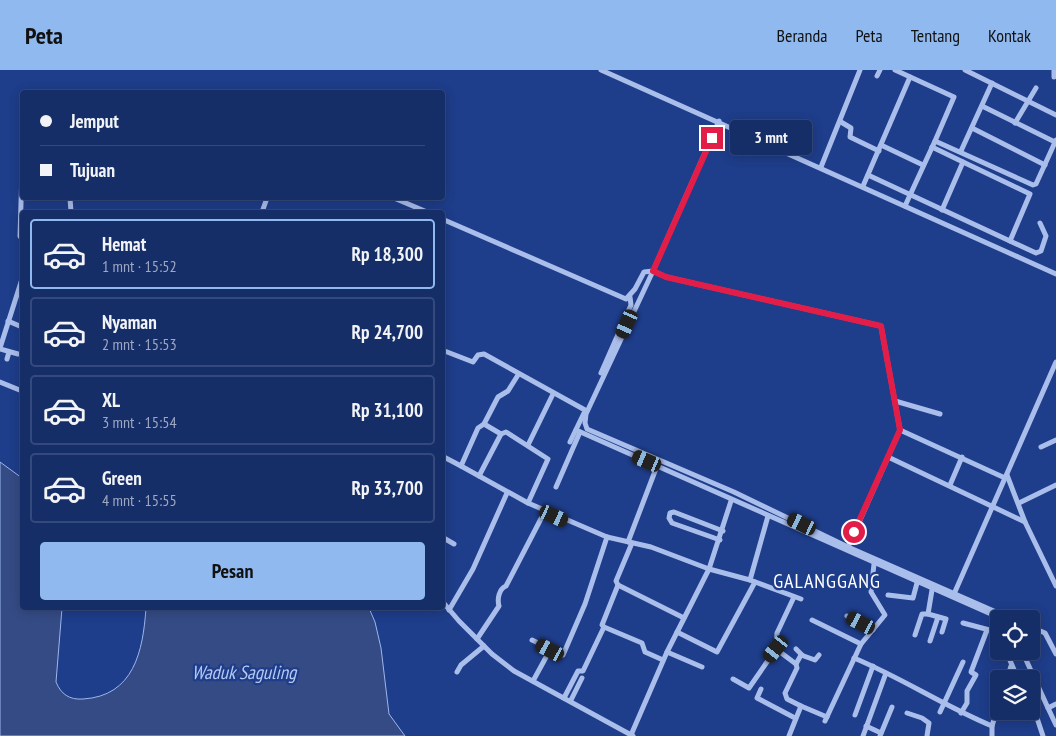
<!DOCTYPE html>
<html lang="id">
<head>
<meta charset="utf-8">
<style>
  :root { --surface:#162e68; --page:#1f366e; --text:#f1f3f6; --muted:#9ea8c0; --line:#354a7c; --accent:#90b9f0 }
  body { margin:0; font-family:"PT Sans Narrow",sans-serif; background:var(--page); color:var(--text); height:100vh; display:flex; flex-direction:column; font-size:19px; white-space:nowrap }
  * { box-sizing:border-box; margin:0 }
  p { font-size:16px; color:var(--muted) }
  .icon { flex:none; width:28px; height:28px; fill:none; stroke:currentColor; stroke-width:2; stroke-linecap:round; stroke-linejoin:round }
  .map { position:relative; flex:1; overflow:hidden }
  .sheet { position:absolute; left:20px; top:140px; width:425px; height:400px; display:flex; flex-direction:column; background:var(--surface); border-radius:5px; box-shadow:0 2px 12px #0003,0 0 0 1px var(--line) }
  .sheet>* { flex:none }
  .guide { position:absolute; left:20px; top:20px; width:425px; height:110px; border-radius:5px; box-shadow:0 2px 12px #0003,0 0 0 1px var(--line); display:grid; align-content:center; height:110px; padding:0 20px; background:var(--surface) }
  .fabs { position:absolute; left:990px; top:540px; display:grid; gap:10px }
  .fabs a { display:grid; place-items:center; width:50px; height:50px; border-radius:5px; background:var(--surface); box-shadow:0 2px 12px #0003,0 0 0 1px var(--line); font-size:25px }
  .end { position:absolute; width:22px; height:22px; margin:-11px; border:6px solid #e11d48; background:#fff; box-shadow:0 0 0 2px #fff }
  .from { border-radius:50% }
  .bubble { position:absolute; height:35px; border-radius:5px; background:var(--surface); box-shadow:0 2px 12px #0003,0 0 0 1px var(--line); font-size:16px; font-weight:700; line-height:35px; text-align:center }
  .car { position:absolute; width:15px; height:30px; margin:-15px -8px; border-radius:6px; box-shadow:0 0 4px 1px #0007; background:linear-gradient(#222 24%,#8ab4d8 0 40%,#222 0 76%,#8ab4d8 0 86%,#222 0) }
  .guide b { display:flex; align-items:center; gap:18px; height:48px; font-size:19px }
  .guide b+b { border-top:1px solid var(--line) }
  .guide i { width:12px; height:12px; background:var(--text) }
  ul { padding:9px 0 0; list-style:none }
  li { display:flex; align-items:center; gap:15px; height:70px; margin:0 10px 8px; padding:0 10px; border:2px solid var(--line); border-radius:5px }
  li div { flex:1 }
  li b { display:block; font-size:19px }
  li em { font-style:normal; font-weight:700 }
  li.active { border-color:var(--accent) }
  li>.icon { width:45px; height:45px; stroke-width:1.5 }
  .button { display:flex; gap:10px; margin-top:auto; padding:10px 20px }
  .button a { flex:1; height:58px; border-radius:5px; background:var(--accent); color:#111; font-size:20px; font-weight:700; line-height:58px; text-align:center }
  header { display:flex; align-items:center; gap:30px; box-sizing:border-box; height:70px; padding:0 25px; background:var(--accent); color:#111 }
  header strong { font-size:24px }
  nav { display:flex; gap:28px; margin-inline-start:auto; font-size:18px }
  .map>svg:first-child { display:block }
  .water { fill:#354b85; stroke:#9db7ed }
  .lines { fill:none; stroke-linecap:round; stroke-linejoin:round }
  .minor { stroke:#aabeeb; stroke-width:5 }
  .route { stroke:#e11d48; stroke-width:6 }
  .labels { text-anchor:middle; stroke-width:4.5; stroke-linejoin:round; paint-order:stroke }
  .water-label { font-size:19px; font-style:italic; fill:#b6c9f3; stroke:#1e3d8a }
  .quarter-label { font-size:20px; letter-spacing:1px; fill:#fff; stroke:#1e3d8a }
</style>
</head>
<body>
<header>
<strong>Peta</strong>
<nav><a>Beranda</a><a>Peta</a><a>Tentang</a><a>Kontak</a></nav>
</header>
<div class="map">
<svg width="1056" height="666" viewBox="0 0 1056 666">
  <rect width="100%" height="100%" fill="#1e3d8a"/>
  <path class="water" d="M0,392L22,408V538H62L56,612C61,624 69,630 83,629C134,626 143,581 146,538H369L375,552L381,578L389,644L405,666H0Z"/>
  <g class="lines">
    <g class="minor">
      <polyline points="601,0 1056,204"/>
      <polyline points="895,0 954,27 935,71"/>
      <polyline points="965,0 1056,45"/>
      <polyline points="877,6 880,0"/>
      <polyline points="1054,7 1054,0"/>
      <polyline points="982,36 1055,72"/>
      <polyline points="841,52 851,58 850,67 879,81"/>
      <polyline points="1015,53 1036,18"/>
      <polyline points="972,58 1045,95"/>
      <polyline points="881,75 923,95"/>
      <polyline points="932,77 963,92 942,140"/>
      <polyline points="961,81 992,13"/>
      <polyline points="963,92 1030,124 1010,171"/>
      <polyline points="821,97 860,0"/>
      <polyline points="22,101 20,166 22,169"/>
      <polyline points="868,105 1036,183 1041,181 1046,166 1040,153"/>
      <polyline points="863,116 910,7"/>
      <polyline points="70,128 71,142"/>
      <polyline points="394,128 427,142"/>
      <polyline points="905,136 935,71 1033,115 1036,114 1056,70"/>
      <polyline points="262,142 267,128"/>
      <polyline points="442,149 626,229 635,219 644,202 653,201 719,51"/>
      <polyline points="8,251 22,257"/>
      <polyline points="0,278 22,209"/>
      <polyline points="0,279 18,284"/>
      <polyline points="442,280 473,292 478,285 484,284 585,340"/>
      <polyline points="7,289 9,282"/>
      <polyline points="601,303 631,235 630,227"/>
      <polyline points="0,312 22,321"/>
      <polyline points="895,331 940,344"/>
      <polyline points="484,354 501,364 506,362 548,389 528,433 607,467 651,477 709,499 750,510 801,529"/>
      <polyline points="576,360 991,544 999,565"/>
      <polyline points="900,360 1005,408"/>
      <polyline points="570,372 584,343"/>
      <polyline points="528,375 553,324"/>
      <polyline points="1041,377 1056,370"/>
      <polyline points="442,386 461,396 478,358 484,354 498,327 508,321 518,305"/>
      <polyline points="888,387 1025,452"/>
      <polyline points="461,396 528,433"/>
      <polyline points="1007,405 1025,452 1056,516"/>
      <polyline points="479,406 501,364"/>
      <polyline points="950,415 962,387"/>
      <polyline points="556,417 580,362"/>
      <polyline points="1019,433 1056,415"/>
      <polyline points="442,467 454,474"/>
      <polyline points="720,470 672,453 669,448 670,443 674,442 723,461"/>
      <polyline points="628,472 657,396"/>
      <polyline points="848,477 900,360 881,256 666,207 653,201 586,344 585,353 587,359 734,422 848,477 1012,549"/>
      <polyline points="750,510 768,446"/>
      <polyline points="618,515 684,548"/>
      <polyline points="932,520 928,544 946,549 942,562"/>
      <polyline points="954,524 1056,292"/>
      <polyline points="888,525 913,528 917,513"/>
      <polyline points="442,531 459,551 492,584 514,601 633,666"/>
      <polyline points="449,540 473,499 507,423"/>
      <polyline points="847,546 873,560"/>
      <polyline points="812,550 861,574"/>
      <polyline points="963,553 997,562"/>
      <polyline points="604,557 642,573 645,582 663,590"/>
      <polyline points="1031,557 1045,563 1056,584"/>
      <polyline points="677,562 717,582 755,512"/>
      <polyline points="915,565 922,544 928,544"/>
      <path d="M477,569L499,536C497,529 499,519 506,516L545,441"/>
      <polyline points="532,570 563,585 585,534 607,467"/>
      <polyline points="930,571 938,547"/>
      <polyline points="776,579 796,594"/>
      <polyline points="796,579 802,585"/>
      <polyline points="1006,581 1018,609"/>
      <polyline points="1022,581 1048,638 1056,634"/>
      <polyline points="667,582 702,597"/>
      <path d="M854,588C902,608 944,636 992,656"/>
      <polyline points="457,602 461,595 484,576"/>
      <polyline points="733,609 749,618 776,579 777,563 794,527"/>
      <polyline points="1007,609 1011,596"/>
      <polyline points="533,611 550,580"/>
      <polyline points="761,619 757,628 795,648"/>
      <polyline points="564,628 578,601 583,601 604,557 602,555 618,515 616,511 632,473"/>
      <polyline points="571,630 582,608"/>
      <polyline points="801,636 827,647"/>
      <polyline points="1048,638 1056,655"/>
      <polyline points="940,642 963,592"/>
      <polyline points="907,643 922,648 929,653 927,666"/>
      <polyline points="961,643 967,633 967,621 976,605 971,602 987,560"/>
      <polyline points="855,645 873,596"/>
      <polyline points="994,648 1035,642 1043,666"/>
      <polyline points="825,651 861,574 885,545 871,522 874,494"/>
      <polyline points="866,656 881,663"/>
      <polyline points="631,665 667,582 709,499 731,431"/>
      <polyline points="789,666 801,636 787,629 785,623 797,598 796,594 801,585 815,590 819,585"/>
      <polyline points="863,666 886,603"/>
      <polyline points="880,666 892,637"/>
      <polyline points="992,666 992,656 999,633"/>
    </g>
  </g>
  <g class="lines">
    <polyline class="route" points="712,68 653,201 666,207 881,256 900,360 854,462"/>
  </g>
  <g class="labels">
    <g class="water-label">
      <text x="244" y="609">Waduk Saguling</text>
    </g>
    <g class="quarter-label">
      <text x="827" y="518">GALANGGANG</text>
    </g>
  </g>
</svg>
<div class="fabs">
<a><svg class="icon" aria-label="locate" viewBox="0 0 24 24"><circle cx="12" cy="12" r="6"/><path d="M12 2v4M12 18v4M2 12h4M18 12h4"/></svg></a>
<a><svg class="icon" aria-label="layers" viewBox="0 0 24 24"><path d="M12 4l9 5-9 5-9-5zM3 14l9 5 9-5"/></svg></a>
</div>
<i class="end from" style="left:854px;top:462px"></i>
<i class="end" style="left:712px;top:68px"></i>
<div class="bubble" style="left:730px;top:50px;width:82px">3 mnt</div>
<i class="car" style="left:627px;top:254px;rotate:204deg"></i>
<i class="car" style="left:647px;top:391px;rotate:293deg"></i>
<i class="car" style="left:554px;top:446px;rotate:115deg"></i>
<i class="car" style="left:802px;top:454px;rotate:296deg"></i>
<i class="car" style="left:861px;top:553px;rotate:297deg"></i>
<i class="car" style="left:776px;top:579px;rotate:219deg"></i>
<i class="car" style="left:550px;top:580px;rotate:298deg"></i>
<div class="guide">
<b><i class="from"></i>Jemput</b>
<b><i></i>Tujuan</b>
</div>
<section class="sheet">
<ul>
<li class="active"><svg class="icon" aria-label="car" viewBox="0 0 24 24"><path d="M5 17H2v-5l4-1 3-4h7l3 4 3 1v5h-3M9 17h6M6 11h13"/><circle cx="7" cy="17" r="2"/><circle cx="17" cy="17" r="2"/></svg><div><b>Hemat</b><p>1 mnt · 15:52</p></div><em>Rp 18,300</em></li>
<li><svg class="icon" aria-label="car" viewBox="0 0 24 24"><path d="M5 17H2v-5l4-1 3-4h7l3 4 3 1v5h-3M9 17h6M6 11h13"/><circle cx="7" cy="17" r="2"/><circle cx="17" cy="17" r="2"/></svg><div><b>Nyaman</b><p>2 mnt · 15:53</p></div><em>Rp 24,700</em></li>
<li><svg class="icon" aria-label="car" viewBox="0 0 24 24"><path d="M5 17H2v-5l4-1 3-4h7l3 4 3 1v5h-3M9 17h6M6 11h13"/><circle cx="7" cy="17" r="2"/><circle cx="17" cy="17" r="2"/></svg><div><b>XL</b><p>3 mnt · 15:54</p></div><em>Rp 31,100</em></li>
<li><svg class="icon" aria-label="car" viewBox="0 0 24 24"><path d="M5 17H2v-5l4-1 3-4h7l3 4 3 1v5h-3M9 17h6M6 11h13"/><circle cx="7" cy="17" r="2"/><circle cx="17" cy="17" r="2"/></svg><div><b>Green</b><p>4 mnt · 15:55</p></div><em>Rp 33,700</em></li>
</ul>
<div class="button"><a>Pesan</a></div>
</section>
</div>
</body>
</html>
